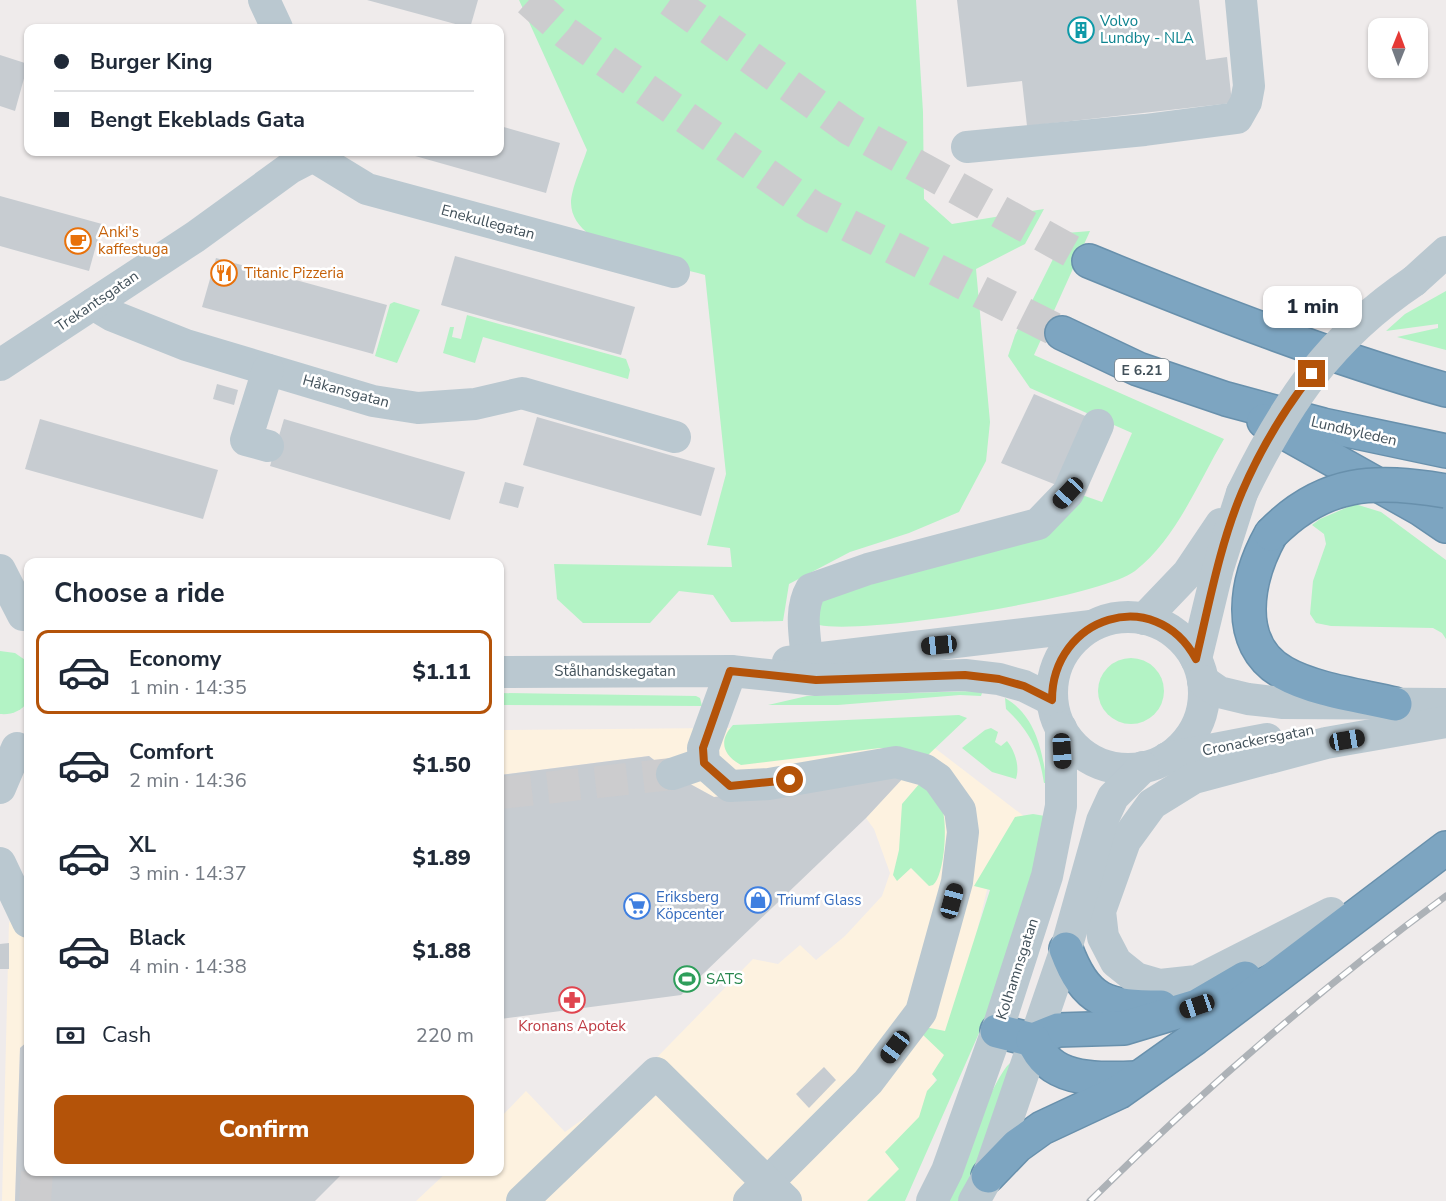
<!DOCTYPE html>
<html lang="en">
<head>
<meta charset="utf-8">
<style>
  :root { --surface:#fff; --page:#f6f6f7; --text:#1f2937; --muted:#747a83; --line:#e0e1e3; --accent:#b45309 }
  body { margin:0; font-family:"Nunito Sans",sans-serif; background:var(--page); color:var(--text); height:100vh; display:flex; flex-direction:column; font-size:22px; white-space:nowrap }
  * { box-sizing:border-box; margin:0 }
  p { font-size:20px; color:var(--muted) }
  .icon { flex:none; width:33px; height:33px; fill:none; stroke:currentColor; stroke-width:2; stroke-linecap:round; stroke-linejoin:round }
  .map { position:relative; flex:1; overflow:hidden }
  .drawer { position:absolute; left:24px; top:558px; width:480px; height:618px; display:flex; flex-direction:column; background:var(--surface); border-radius:12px; box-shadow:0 2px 4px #0004 }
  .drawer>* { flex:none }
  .hud { position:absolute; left:24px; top:24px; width:480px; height:132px; border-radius:12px; box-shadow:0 2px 4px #0004; display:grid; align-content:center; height:132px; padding:0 30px; background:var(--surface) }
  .needle { width:39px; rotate:1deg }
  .tools { position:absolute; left:1368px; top:18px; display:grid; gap:12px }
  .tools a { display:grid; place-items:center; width:60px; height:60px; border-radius:12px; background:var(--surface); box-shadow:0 2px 4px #0004; font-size:30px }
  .end { position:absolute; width:27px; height:27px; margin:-14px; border:8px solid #b45309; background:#fff; box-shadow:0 0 0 3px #fff }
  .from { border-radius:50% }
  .bubble { position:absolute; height:42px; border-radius:12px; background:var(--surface); box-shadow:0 2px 4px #0004; font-size:20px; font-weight:800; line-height:42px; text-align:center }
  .car { position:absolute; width:18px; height:36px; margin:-18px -9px; border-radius:8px; box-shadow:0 0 4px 2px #0007; background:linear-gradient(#222 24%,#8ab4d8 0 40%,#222 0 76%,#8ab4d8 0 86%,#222 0) }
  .hud b { display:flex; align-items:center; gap:21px; height:57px; font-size:22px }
  .hud b+b { border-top:2px solid var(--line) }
  .hud i { width:15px; height:15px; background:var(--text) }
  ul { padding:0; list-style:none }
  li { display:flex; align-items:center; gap:18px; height:84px; margin:0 12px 9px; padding:0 18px; border:3px solid transparent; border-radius:12px }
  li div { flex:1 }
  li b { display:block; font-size:22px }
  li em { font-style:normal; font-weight:800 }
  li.current { border-color:var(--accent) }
  li>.icon { width:54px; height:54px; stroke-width:1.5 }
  h2 { padding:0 30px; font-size:27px; line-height:72px }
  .pay { display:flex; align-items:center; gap:15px; height:66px; padding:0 30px; font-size:22px }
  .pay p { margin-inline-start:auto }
  .cta { display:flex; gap:12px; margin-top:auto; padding:12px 30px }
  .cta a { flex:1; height:69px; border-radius:12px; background:var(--accent); color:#fff; font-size:24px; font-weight:800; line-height:69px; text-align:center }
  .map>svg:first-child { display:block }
  .commercial { fill:#fdf2e0 }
  .green { fill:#b3f3c5 }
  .building { fill:#c7ccd1 }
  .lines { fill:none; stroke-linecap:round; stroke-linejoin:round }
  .minor-tunnel { stroke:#ccccce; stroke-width:32; stroke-dasharray:32 16; stroke-linecap:butt }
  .highway-tunnel { stroke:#ccccce; stroke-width:33; stroke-dasharray:33 16; stroke-linecap:butt }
  .highway-casing { stroke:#6890ac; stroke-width:36 }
  .minor { stroke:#bac8d0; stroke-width:32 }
  .highway { stroke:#7da5c1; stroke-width:33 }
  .rail-casing { stroke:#adb2b7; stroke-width:7 }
  .rail { stroke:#fff; stroke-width:4.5; stroke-dasharray:14; stroke-linecap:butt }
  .highway-bridge-casing { stroke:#6890ac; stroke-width:36; stroke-linecap:butt }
  .minor-bridge { stroke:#bac8d0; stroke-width:32 }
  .highway-bridge { stroke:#7da5c1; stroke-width:33 }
  .route { stroke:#b45309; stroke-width:8 }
  .labels { text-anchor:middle; stroke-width:5; stroke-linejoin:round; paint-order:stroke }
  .shield { fill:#fff; stroke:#7b858c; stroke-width:1.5 }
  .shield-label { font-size:14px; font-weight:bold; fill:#42515a }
  .culture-label { font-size:15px; fill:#0d838f; stroke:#fff; text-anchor:start }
  .street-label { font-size:15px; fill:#42515a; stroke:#fff }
  .food-label { font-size:15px; fill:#c56008; stroke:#fff; text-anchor:start }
  .shop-label { font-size:15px; fill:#366cbe; stroke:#fff; text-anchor:start }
  .leisure-label { font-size:15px; fill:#27864d; stroke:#fff; text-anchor:start }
  .health-label { font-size:15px; fill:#be3a42; stroke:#fff }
</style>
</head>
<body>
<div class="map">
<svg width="1446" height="1201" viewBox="0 0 1446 1201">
  <rect width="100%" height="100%" fill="#efebeb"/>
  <g class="commercial">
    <polygon points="906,726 1025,817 987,890 952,1034 902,1170 871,1201 416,1201 447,1172 500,1172 500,1118 526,1091 565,1132 629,1086 753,959 778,964 800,945 816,960 845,936 882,896 890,873 874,829 866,818 905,775 714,797 672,774 649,756 500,775 500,730"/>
    <polygon points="28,884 28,1041 20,1048 15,1201 2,1201 9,923"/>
  </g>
  <g class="green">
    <path d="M519,0H916L923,112L924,199L952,224L1044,209L1025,244L976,269L990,422L986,461L959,512L909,533L850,552L789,584L783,621L731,622L713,595L679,591L650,623H583L557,599L554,564L732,567L730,548L707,545L726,474L705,275C669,264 572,251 571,203C571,189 583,163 587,150Z"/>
    <path d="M1090,231L1034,355L1224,439C1198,483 1176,539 1135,571C1099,598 865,635 819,625L815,608L826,598L1082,495L1102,502L1132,433L1030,388L1008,356L1015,335L1066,233Z"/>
    <polygon points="1446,291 1446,350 1397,337 1438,328 1438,324 1386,331 1405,314"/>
    <polygon points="394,302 420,310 397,363 375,356 390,304"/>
    <polygon points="467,315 626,359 630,370 628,379 483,337 475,363 443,353 450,327 454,327 452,337 461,339"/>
    <polygon points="1355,504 1381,512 1446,560 1446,639 1442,633 1433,628 1331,626 1316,623 1310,614 1313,581 1326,544 1324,534 1312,525 1320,519"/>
    <path d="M0,651L15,653L28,662V702C21,711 12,715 0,714Z"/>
    <circle cx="1131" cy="691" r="33"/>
    <polygon points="975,691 982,693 981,696 960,695 838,705 768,705 807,696"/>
    <polygon points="500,693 696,696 700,698 702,706 500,705"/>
    <path d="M1005,698C1036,716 1042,750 1047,783H1044C1039,751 1030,731 1006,709Z"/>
    <path d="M959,715L967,718L928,755L900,748H880L741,765C723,755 718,741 733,725Z"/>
    <path d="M991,728L998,732L995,742L1001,746L1007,741C1015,751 1020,766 1016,779L992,772L962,748L985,730Z"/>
    <path d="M920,783C926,790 935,796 940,803C949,817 945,876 933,885L929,886L911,868L897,881L893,875L899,850L902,804Z"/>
    <polygon points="1033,814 1045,816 1035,870 998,990 905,1201 867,1201 899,1169 885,1152 919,1117 927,1091 937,1080 932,1074 944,1055 922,1034 925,1027 945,1031 990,890 974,886 1015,817"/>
    <path d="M1012,1062L1014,1065L962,1201H945C954,1180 997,1067 1012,1062Z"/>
  </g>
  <g class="building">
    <polygon points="367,0 478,0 470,28"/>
    <polygon points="957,0 1199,0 1206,60 1227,57 1232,103 1027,126 1022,81 967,87"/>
    <polygon points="0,55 28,64 15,111 0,106"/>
    <polygon points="500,126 560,143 546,193 401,152 500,152"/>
    <polygon points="0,196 102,224 89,271 0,246"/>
    <polygon points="455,256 635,307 621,355 441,305"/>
    <polygon points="216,258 387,305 373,354 202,307"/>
    <polygon points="217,384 238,390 234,405 213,399"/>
    <polygon points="1034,394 1090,418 1059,486 1001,463"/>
    <polygon points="537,417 715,468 701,516 523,465"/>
    <polygon points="40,419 218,470 203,519 25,469"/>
    <polygon points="284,419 465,472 450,520 270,466"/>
    <polygon points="505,482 524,487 518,508 499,503"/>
    <polygon points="649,756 672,774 714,797 906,775 866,818 681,995 500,1019 500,775"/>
    <polygon points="9,943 9,969 0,969 0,944"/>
    <polygon points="28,1041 28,1172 344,1172 315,1201 15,1201 20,1048"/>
    <polygon points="824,1067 836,1080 809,1108 796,1094"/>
  </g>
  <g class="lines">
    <g class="minor-tunnel">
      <polyline points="500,793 672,774"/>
      <polyline points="35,1201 37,1172"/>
    </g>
    <g class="highway-tunnel">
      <polyline points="529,0 566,33 814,208 1062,333"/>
      <polyline points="670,0 850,129 1089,261"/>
    </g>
    <g class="highway-casing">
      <g id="highway">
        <path d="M1089,261C1206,309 1324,355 1446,390"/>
        <polyline points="1062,333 1138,369 1226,399 1323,425 1446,451"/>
        <polyline points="1264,421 1421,509 1446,526"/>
        <path d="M1271,534C1247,577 1232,644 1284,673C1314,690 1361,696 1395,704"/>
        <path d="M1066,949C1086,1003 1107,1007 1161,1007"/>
        <polyline points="997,1031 1033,1040 1058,1030 1124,1028 1197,1006 1245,978"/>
        <path d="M1033,1040C1050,1083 1097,1079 1136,1078"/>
        <polyline points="988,1176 1017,1146 1042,1128 1119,1092 1195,1038 1446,848"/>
      </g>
    </g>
    <g class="minor">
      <polyline points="264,0 277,28"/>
      <polyline points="967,147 1145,130 1237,118 1246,102 1249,86 1241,0"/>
      <polyline points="313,152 313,156 367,189 674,272"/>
      <polyline points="1414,281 1446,252"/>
      <polyline points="93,304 113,316 186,345 373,401 418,408 475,404 522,393 675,437"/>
      <polyline points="0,365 195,237 290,168 313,156"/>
      <polyline points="268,370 246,440 268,446"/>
      <polyline points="0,570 23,615"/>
      <circle cx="1128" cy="693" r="76"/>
      <polyline points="1144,619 1188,573 1221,524"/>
      <path d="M807,659C805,636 799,610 811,589L868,569L1038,524L1068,493L1098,425"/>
      <polyline points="1196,659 1218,568 1242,493"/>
      <polyline points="788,662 1091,626"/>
      <polyline points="731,671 703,748 704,763 730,786 769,784 896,762 925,770 938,779 960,810 963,832 957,882 921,1012 868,1082 749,1201"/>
      <polyline points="500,672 731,671 816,680 965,675 999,679 1024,686 1052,700"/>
      <polyline points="1203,681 1219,692 1248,699 1283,703 1446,704"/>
      <polyline points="1167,758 1267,739"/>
      <polyline points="672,774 704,763"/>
      <polyline points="0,788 17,748"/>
      <polyline points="0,863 28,922"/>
      <polyline points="1331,913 1197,981 1160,985 1136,978 1116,962 1103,937 1100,911 1125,841 1152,804 1194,778 1326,743 1446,722"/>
      <polyline points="522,1201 656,1073 786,1201"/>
      <polyline points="932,1201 947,1171 997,1031 1047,876 1061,806 1061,728"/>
      <polyline points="974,1201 988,1176 1066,949 1102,821 1113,797 1143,767"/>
    </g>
    <use href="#highway" class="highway"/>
    <g class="rail-casing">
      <path id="rail" d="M1090,1201C1202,1091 1319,989 1446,896"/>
    </g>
    <use href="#rail" class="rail"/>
    <g class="highway-bridge-casing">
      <path id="highway-bridge" d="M1271,534C1324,480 1375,479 1446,491"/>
    </g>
    <path class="minor-bridge" d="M1242,493C1286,403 1329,338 1414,281"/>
    <use href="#highway-bridge" class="highway-bridge"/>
  </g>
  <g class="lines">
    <path class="route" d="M790,780L730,786L704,763L703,748L730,671L816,680L965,675L999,679L1024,686L1052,700C1052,617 1155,583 1196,659C1209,604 1220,544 1242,492C1260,450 1284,410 1312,374"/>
  </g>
  <defs>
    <g id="building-ring" transform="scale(1.35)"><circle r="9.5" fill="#fff" stroke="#0f9aa8" stroke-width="1.5"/><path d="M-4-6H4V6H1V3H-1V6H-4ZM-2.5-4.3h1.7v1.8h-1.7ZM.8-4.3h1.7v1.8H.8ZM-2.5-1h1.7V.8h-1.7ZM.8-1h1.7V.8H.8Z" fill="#0f9aa8"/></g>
    <g id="cafe-ring" transform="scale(1.35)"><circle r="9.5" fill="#fff" stroke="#e8710a" stroke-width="1.5"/><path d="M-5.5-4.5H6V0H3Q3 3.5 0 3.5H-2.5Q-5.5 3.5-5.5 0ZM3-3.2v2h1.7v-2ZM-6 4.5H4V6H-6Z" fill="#e8710a"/></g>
    <g id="restaurant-ring" transform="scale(1.35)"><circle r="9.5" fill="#fff" stroke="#e8710a" stroke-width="1.5"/><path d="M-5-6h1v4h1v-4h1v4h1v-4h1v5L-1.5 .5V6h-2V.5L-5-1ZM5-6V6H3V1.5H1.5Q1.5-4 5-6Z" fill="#e8710a"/></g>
    <g id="shop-ring" transform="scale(1.35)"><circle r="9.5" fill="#fff" stroke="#3f7fe0" stroke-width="1.5"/><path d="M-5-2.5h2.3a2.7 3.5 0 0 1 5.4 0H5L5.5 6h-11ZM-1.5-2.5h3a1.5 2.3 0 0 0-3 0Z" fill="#3f7fe0"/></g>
    <g id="supermarket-ring" transform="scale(1.35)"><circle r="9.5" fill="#fff" stroke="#3f7fe0" stroke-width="1.5"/><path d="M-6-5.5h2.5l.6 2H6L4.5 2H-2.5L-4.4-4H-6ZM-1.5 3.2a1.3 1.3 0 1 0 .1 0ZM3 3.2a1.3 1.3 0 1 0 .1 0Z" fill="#3f7fe0"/></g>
    <g id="stadium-ring" transform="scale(1.35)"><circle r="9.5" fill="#fff" stroke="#2e9e5b" stroke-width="1.5"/><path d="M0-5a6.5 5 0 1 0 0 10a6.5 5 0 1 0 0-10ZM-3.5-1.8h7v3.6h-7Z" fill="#2e9e5b"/></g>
    <g id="pharmacy-ring" transform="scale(1.35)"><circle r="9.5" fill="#fff" stroke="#e0444e" stroke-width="1.5"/><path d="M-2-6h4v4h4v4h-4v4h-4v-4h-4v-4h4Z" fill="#e0444e"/></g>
  </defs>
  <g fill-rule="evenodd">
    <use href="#building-ring" x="1081" y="30"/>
    <use href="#cafe-ring" x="78" y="241"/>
    <use href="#restaurant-ring" x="224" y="273"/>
    <use href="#shop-ring" x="758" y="900"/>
    <use href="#supermarket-ring" x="637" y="906"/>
    <use href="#stadium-ring" x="687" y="979"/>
    <use href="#pharmacy-ring" x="572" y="1000"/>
  </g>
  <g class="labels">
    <rect class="shield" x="1115" y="359" width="54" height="22" rx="4.5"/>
    <g class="shield-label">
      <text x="1142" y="375">E 6.21</text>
    </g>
    <g class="culture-label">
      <text x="1100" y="26">Volvo<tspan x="1100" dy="17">Lundby - NLA</tspan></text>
    </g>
    <g class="street-label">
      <text transform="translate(488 222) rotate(15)" y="5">Enekullegatan</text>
      <text transform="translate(97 301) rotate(-34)" y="5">Trekantsgatan</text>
      <text transform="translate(346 391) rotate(15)" y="5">Håkansgatan</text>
      <text transform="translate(1354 431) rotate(13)" y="5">Lundbyleden</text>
      <text x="615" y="676">Stålhandskegatan</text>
      <text transform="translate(1258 740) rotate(-11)" y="5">Cronackersgatan</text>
      <text transform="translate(1017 969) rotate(-72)" y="5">Kolhamnsgatan</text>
    </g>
    <g class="food-label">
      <text x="98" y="237">Anki's<tspan x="98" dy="17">kaffestuga</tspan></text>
      <text x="244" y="278">Titanic Pizzeria</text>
    </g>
    <g class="shop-label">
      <text x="656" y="902">Eriksberg<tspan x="656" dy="17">Köpcenter</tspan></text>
      <text x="777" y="905">Triumf Glass</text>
    </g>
    <g class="leisure-label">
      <text x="706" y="984">SATS</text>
    </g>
    <g class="health-label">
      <text x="572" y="1031">Kronans Apotek</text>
    </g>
  </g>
</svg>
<div class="tools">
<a><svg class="needle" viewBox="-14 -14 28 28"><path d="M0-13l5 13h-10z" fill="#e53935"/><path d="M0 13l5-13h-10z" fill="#747a83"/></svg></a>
</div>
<i class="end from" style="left:790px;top:780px"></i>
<i class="end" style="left:1312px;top:374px"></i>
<div class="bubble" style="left:1263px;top:286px;width:99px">1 min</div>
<i class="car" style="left:1068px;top:493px;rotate:223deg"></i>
<i class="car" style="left:939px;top:645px;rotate:264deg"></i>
<i class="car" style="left:1347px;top:740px;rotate:80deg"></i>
<i class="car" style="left:1062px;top:751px;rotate:177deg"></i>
<i class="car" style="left:952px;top:901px;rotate:15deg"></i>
<i class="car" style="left:1197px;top:1006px;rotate:251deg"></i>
<i class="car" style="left:895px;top:1047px;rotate:217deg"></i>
<div class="hud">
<b><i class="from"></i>Burger King</b>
<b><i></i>Bengt Ekeblads Gata</b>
</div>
<section class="drawer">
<h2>Choose a ride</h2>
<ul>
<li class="current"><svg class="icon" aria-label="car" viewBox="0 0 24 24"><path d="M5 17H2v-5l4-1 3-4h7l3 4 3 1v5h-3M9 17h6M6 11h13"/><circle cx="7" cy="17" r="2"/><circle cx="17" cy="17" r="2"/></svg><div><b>Economy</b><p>1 min · 14:35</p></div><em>$1.11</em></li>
<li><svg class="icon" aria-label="car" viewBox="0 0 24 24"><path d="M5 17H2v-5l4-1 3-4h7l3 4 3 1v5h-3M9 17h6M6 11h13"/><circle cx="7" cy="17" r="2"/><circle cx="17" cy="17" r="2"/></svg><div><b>Comfort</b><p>2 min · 14:36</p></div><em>$1.50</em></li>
<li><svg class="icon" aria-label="car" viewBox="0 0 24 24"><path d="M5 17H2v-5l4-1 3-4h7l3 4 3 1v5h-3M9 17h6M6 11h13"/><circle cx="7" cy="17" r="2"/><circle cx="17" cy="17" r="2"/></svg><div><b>XL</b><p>3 min · 14:37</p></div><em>$1.89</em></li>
<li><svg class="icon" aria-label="car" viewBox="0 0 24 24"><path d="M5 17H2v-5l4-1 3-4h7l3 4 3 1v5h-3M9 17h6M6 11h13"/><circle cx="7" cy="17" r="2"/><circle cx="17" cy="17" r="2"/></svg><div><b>Black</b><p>4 min · 14:38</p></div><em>$1.88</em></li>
</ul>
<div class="pay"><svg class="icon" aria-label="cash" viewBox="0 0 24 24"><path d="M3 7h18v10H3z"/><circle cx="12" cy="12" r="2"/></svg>Cash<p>220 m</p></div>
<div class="cta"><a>Confirm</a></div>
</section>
</div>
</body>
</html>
